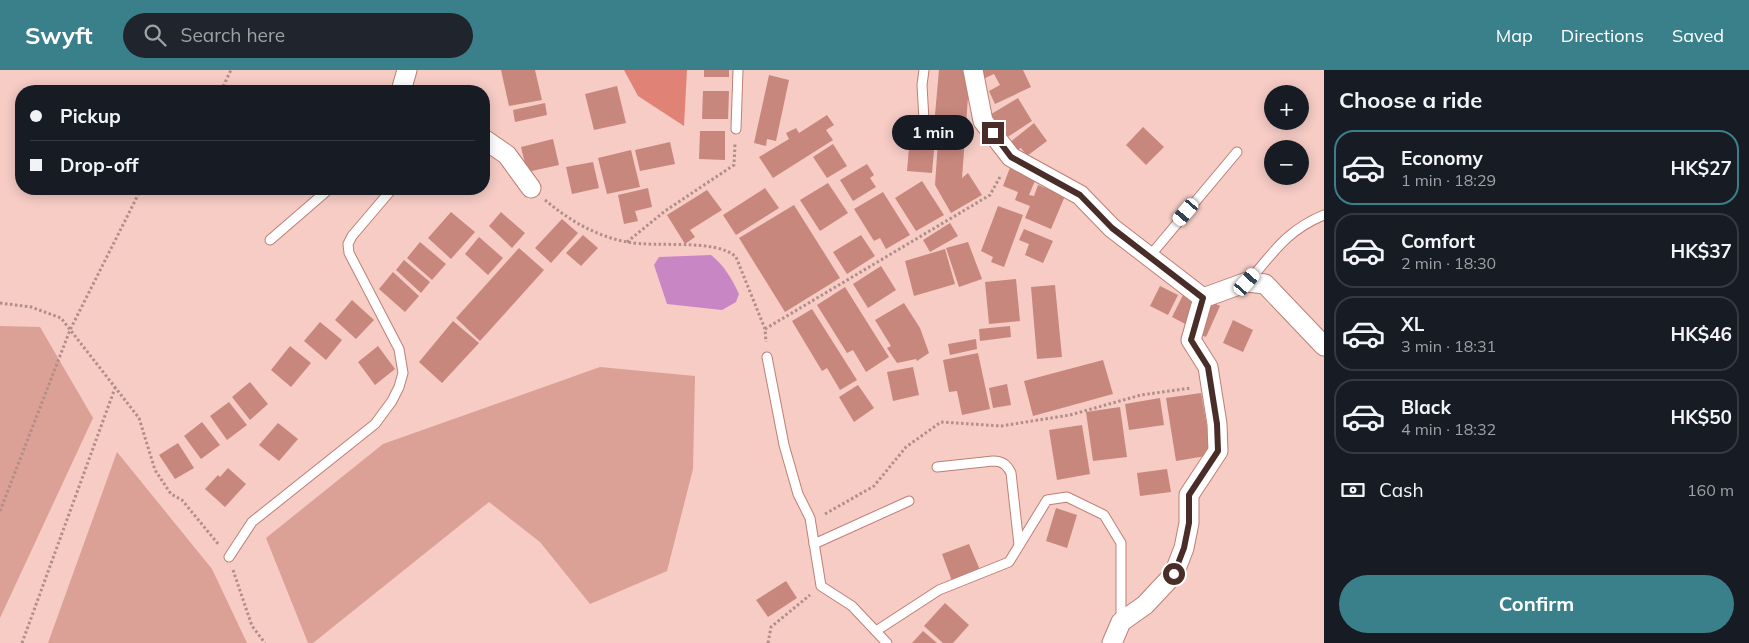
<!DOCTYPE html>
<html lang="en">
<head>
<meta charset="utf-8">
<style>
  :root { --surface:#171b24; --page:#20242c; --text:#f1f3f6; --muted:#9ea1a6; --line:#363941; --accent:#3a808b }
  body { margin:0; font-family:Mulish,sans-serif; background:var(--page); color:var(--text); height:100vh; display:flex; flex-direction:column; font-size:19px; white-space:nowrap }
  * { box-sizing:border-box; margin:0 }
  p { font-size:16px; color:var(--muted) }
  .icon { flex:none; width:28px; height:28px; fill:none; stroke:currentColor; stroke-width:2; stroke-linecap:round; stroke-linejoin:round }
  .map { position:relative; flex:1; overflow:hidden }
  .sheet { display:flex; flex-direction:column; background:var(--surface); width:425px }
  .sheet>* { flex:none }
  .guide { position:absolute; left:15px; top:15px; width:475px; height:110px; border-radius:20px; box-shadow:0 2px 12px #0003; display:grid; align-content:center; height:110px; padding:0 15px; background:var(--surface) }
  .tools { position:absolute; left:1264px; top:15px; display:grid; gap:10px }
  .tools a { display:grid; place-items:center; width:45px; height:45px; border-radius:50%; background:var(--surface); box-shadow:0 2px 12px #0003; font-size:25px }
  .end { position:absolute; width:22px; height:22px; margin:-11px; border:6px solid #482d29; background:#fff; box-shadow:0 0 0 2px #fff }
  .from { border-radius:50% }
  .bubble { position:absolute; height:35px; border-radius:18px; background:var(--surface); box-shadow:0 2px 12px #0003; font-size:16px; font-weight:700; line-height:35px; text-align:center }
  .car { position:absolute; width:15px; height:30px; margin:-15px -8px; border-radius:6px; box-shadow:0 0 4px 1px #0007; background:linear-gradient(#fff 24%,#345 0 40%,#fff 0 76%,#345 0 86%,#fff 0) }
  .guide b { display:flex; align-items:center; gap:18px; height:48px; font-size:19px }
  .guide b+b { border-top:1px solid var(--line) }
  .guide i { width:12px; height:12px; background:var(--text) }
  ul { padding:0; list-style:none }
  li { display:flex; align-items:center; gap:15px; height:75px; margin:0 10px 8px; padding:0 5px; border:2px solid var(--line); border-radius:20px }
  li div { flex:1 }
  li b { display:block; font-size:19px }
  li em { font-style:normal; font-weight:700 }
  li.selected { border-color:var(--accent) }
  li>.icon { width:45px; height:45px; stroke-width:1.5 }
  h2 { padding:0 15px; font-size:22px; line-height:60px }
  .pay { display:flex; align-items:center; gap:12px; height:55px; padding:0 15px; font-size:19px }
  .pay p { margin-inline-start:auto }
  .primary-button { display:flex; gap:10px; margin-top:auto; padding:10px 15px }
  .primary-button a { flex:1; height:58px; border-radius:30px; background:var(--accent); color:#fff; font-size:20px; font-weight:700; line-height:58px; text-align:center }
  header { display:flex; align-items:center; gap:30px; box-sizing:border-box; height:70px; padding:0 25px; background:var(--accent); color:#fff }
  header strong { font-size:24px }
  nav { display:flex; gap:28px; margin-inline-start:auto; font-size:18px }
  .search { width:350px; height:45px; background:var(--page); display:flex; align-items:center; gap:12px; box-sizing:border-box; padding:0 18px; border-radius:28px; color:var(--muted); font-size:19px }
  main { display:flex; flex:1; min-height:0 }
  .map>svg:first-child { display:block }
  .green { fill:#dba096 }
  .forest { fill:#e08376 }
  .water { fill:#c986c5 }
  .building { fill:#c7877d }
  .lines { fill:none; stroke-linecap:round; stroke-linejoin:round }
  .lane-casing { stroke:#be7f75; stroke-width:11 }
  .street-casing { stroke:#be7f75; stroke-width:21 }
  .path { stroke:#b28e88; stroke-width:3; stroke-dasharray:2.5 2.5; stroke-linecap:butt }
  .lane { stroke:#fff; stroke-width:9 }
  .street { stroke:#fff; stroke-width:19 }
  .route { stroke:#482d29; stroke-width:6 }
</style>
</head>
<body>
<header>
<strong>Swyft</strong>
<div class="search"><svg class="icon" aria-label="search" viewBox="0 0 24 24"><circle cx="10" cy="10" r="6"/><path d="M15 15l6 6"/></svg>Search here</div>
<nav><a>Map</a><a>Directions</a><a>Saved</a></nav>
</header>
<main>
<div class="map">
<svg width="1324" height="573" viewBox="0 0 1324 573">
  <rect width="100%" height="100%" fill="#f6ccc5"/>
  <g class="green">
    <polygon points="0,256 40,257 93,348 0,548"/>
    <polygon points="600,297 695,306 693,399 667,501 590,534 540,472 489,432 313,573 308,573 266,468 383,374"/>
    <polygon points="117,382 212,499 247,573 48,573"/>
  </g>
  <polygon class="forest" points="624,0 687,0 684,56 638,26"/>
  <path class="water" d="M711,185C724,195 732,209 739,224L736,232L722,240L667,234L654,195L659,187Z"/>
  <g class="building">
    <polygon points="501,0 535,0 542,30 509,36"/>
    <rect x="704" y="0" width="25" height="7"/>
    <polygon points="939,0 970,0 962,108 968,103 982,125 951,143 935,115 939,57 934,56"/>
    <polygon points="979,0 1023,0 1031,17 995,34 989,21 1000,15 994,4 983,9"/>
    <polygon points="769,5 789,10 776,71 767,69 766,76 754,73"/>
    <polygon points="617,16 626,53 594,60 585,24"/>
    <polygon points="703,21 729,21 728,49 702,49"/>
    <polygon points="1018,28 1032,51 1003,70 988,46"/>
    <polygon points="545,33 547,45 515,52 513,40"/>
    <polygon points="827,45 834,55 826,60 833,70 773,108 759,87 789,69 786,63 796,58 799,63"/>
    <polygon points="1034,53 1047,71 1027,86 1021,78 1015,81 1009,73"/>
    <polygon points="1143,57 1164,77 1146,95 1126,75"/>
    <polygon points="700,61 725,61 725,90 699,89"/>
    <polygon points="553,69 559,95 527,102 521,77"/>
    <polygon points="670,72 675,94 640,101 635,80"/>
    <polygon points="833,74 847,96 827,108 813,87"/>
    <polygon points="909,78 934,80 932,103 907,101"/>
    <polygon points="631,80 640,117 607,124 598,88"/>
    <polygon points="593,92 599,118 572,124 566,97"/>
    <polygon points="867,94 874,105 870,108 876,117 853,131 840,110"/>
    <polygon points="1011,95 1037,106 1029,125 1034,126 1038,115 1065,126 1051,159 1025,148 1030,136 1015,130 1018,122 1003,116"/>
    <polygon points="922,111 944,145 916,161 895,128"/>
    <polygon points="828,113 848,143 820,161 800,130"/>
    <polygon points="648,118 652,137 635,141 638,151 624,154 618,125"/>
    <polygon points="765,118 779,138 736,165 723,145"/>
    <polygon points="707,120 722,140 690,160 695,167 685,174 667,145"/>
    <polygon points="883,122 910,165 886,179 880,168 874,171 854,139"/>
    <polygon points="794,135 840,208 785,242 739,168"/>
    <polygon points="998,136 1023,145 1004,197 991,192 993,187 981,181"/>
    <polygon points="451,142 475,162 451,189 428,168"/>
    <polygon points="501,142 525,163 512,178 489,156"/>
    <polygon points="562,149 578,163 551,193 535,178"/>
    <polygon points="950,153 958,166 930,182 923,170"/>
    <polygon points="1024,159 1053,171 1043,193 1025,185 1029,174 1019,170"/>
    <polygon points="583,165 598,178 581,196 566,183"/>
    <polygon points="861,165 875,186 847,204 833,182"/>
    <polygon points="479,167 503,188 488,205 465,184"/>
    <polygon points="420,172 446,194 432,210 407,188"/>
    <polygon points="968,172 982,209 959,217 946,178"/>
    <polygon points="519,178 544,200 480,271 456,248"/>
    <polygon points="945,179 955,214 914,226 905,191"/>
    <polygon points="404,190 430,212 421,223 396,200"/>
    <polygon points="881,196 896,220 868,238 853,214"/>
    <polygon points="393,202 419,226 405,242 379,219"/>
    <polygon points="1016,209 1020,251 989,254 985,212"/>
    <polygon points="1055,215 1062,287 1037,289 1031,217"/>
    <polygon points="1160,216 1178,225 1168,245 1150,236"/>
    <polygon points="845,217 889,287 866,302 853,280 847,283 817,235"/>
    <polygon points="1184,223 1197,234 1189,256 1172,247"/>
    <polygon points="352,230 374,250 356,269 335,250"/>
    <polygon points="1210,231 1220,236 1206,267 1195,262"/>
    <polygon points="904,233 920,258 929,283 917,291 916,289 897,293 887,278 891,276 875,250"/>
    <polygon points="812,239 857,310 840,320 827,298 822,301 792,251"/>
    <polygon points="1233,250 1253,260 1243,282 1223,273"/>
    <polygon points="453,251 479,273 442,313 419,292"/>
    <polygon points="320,252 342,270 326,290 304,271"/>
    <polygon points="1010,256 1011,267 980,271 979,259"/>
    <polygon points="976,269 977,279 950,285 948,274"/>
    <polygon points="290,276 311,293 291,317 271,300"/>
    <polygon points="378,276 395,299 375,315 358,292"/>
    <polygon points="978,283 990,339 962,345 957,321 949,322 943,290"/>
    <polygon points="1103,290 1113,324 1033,346 1024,311"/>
    <polygon points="913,297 919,325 893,331 887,302"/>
    <polygon points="250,312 268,334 250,350 232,327"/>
    <polygon points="1007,314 1011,335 993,338 989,318"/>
    <polygon points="858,315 874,338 854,352 839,327"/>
    <polygon points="1201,323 1212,385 1176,391 1166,328"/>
    <polygon points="1160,328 1164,355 1129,360 1125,334"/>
    <polygon points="229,332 247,355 227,370 210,346"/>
    <polygon points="1120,337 1127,387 1093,391 1086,342"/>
    <polygon points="202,352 220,375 201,389 184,366"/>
    <polygon points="278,353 298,369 279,391 259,375"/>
    <polygon points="1082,355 1090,404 1057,410 1049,360"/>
    <polygon points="178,373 194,398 175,409 159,385"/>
    <polygon points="228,398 246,414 225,437 205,419 218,405 220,407"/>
    <polygon points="1167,399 1171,422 1140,426 1137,403"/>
    <polygon points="1056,438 1077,445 1067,478 1046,471"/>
    <polygon points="969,474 980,500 952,511 942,484"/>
    <polygon points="786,511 797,528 768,547 756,530"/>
    <polygon points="945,533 969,555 953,573 943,573 924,556"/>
    <polygon points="923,561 937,573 912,573"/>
  </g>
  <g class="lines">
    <g class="lane-casing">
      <g id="lane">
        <polyline points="736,59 738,0"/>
        <polyline points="903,62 924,50 922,15 924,0"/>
        <polyline points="270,170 329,119"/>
        <polyline points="1149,187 1237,82"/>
        <path d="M1248,212C1273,183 1287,160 1324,145"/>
        <polyline points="767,287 784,375 798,424 810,448 821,516 852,536 887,573"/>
        <path d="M937,397L993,391C1003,391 1007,395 1011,403L1019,475"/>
        <polyline points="814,474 909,431"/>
        <polyline points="229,487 252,452 375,354 392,331 399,317 403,303 399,279 349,183 348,174 352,166 392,119"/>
        <polyline points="876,561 939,520 1009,492 1047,430 1067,427 1104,445 1121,473 1121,552"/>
      </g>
    </g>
    <g class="street-casing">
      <g id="street">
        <polyline points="973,0 983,51 1011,87 1080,125 1112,158 1203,228"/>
        <polyline points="401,21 407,0"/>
        <polyline points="484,69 507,85 531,118"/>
        <polyline points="1112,573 1121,552 1145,535 1174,504 1184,478 1189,453 1189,425 1218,381 1217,354 1208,297 1191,270 1203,228 1247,212 1265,214 1324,276"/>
      </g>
    </g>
    <g class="path">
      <polyline points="221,21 231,0"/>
      <path d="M545,130C569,150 595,166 627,172C656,178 716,168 736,187L765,259L766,272"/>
      <polyline points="627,172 665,141 734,95 735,74"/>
      <polyline points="0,233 31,237 61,248 139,348 155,400 171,424 182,430 219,475"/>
      <polyline points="765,259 990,125 1001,105"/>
      <polyline points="0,441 70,260 141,119"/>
      <polyline points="825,444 874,416 906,377 941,352 1001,356 1070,345 1141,325 1191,318"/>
      <polyline points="233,500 252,556 265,573"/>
      <polyline points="22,573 115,318"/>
      <polyline points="768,573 771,557 810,525"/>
    </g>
    <use href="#lane" class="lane"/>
    <use href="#street" class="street"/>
  </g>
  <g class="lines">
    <polyline class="route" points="993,63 1011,87 1080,125 1112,158 1203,228 1191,270 1208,297 1217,354 1218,381 1189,425 1189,453 1184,478 1174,504"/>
  </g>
</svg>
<div class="tools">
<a>+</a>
<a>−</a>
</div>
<i class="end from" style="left:1174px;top:504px"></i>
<i class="end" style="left:993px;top:63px"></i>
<div class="bubble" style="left:892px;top:45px;width:82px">1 min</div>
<i class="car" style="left:1186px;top:142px;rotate:220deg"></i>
<i class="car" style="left:1247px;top:212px;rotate:41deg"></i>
<div class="guide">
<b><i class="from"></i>Pickup</b>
<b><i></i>Drop-off</b>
</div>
</div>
<section class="sheet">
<h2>Choose a ride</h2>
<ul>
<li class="selected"><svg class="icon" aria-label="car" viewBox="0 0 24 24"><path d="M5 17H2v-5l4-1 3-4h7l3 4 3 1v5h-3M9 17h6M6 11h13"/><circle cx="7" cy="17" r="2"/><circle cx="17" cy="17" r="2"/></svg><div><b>Economy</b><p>1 min · 18:29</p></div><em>HK$27</em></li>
<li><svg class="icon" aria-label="car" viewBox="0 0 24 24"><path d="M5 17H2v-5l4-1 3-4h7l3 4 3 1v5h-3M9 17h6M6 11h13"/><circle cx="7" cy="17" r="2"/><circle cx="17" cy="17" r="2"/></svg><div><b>Comfort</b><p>2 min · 18:30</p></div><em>HK$37</em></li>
<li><svg class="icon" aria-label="car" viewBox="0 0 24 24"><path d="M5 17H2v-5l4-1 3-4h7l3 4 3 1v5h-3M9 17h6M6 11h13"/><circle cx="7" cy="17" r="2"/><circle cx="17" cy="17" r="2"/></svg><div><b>XL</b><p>3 min · 18:31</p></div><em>HK$46</em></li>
<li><svg class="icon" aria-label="car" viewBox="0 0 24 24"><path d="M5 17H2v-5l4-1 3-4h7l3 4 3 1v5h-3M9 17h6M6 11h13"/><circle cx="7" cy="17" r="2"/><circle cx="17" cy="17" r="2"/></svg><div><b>Black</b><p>4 min · 18:32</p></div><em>HK$50</em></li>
</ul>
<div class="pay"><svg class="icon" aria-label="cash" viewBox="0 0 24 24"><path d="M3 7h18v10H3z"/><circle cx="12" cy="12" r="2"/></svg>Cash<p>160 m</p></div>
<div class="primary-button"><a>Confirm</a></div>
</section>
</main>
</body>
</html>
